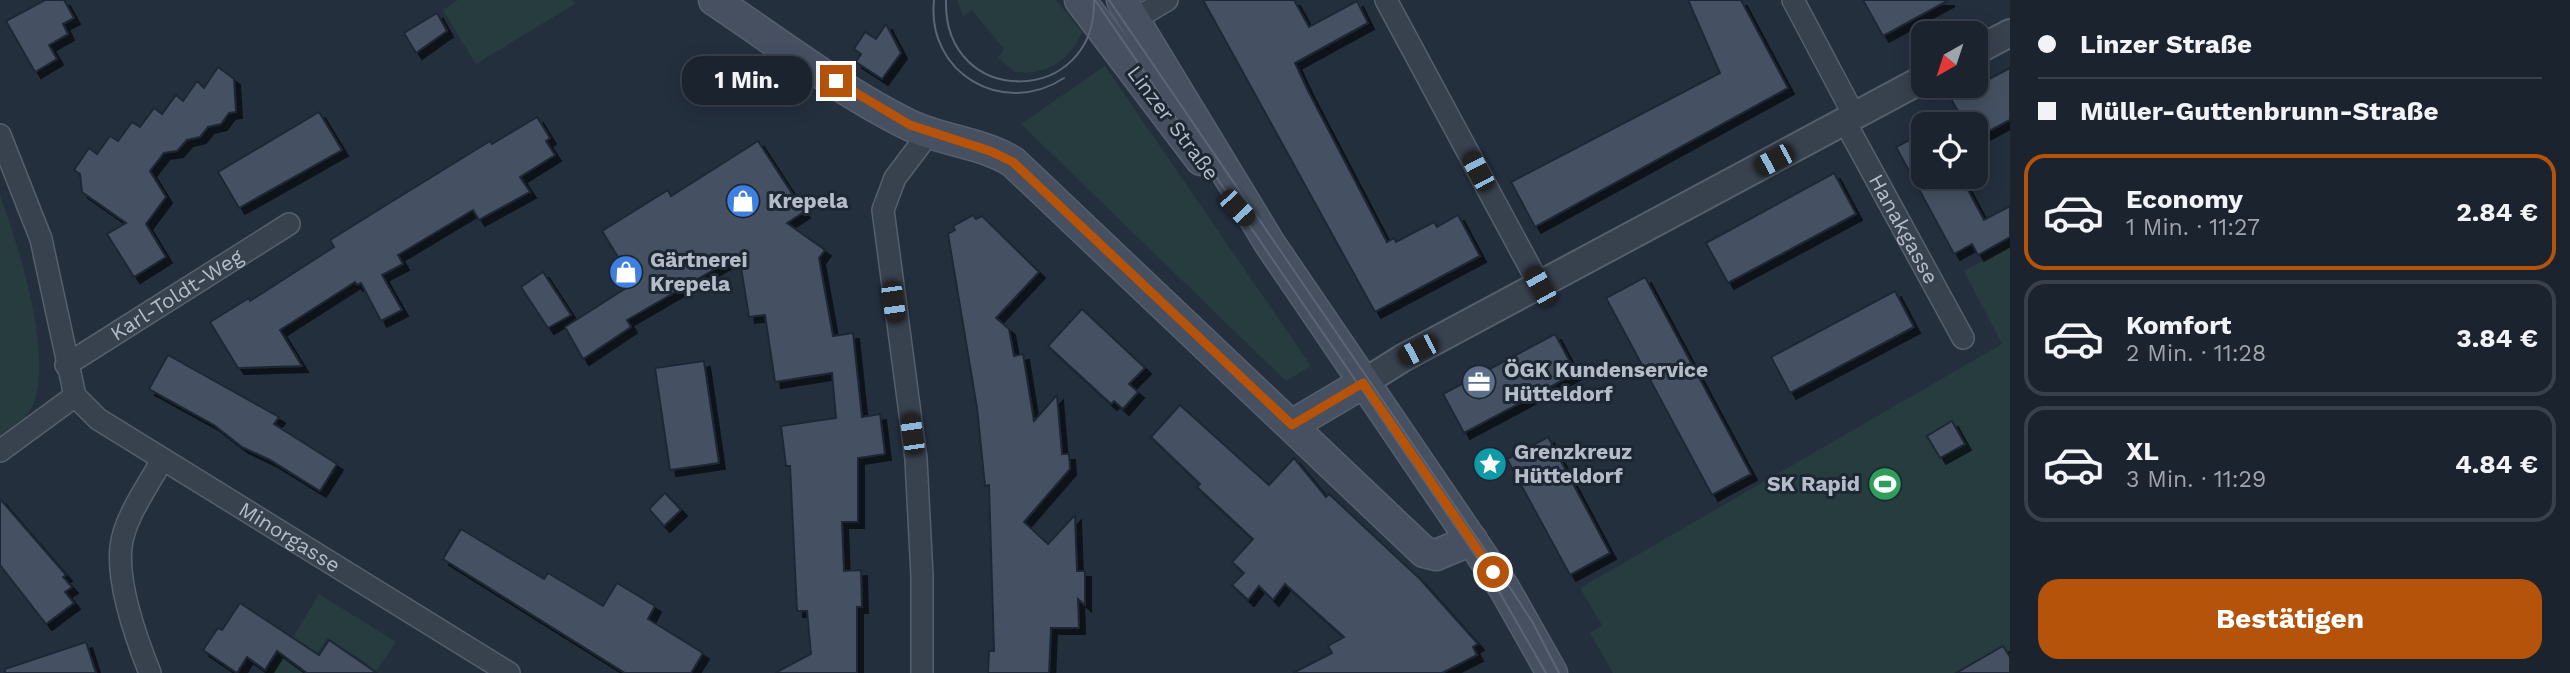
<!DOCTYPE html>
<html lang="de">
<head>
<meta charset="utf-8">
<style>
  :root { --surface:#1b232e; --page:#242b36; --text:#f1f3f6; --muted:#a0a4aa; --line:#39404a; --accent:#b45309 }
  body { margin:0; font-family:"Work Sans",sans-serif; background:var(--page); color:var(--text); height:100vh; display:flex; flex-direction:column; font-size:26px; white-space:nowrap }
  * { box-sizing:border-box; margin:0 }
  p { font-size:23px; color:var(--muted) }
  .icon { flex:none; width:38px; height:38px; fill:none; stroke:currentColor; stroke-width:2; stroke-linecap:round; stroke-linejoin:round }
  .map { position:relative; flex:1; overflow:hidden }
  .side { display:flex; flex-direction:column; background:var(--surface); width:560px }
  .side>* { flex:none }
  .top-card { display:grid; align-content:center; height:154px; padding:0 28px; background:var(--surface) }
  .needle { width:46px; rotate:219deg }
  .buttons { position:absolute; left:1911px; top:21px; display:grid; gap:14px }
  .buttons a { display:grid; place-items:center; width:77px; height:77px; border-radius:14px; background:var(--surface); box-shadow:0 4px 18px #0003,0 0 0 2px var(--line); font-size:35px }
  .end { position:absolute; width:32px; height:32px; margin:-16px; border:9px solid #b45309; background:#fff; box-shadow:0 0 0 4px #fff }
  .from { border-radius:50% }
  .bubble { position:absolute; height:49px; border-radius:21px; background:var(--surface); box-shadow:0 4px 18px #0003,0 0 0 2px var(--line); font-size:23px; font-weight:700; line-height:49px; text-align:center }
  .car { position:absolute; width:21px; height:42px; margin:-21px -10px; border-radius:9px; box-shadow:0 0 5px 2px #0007; background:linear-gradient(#222 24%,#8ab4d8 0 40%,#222 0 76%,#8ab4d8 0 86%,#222 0) }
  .top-card b { display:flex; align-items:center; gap:24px; height:66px; font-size:26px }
  .top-card b+b { border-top:2px solid var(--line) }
  .top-card i { width:18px; height:18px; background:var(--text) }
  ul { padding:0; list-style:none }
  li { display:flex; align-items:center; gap:21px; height:116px; margin:0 14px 10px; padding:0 14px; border:4px solid var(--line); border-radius:21px }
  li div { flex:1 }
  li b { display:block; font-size:26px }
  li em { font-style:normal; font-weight:700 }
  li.selected { border-color:var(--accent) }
  li>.icon { width:63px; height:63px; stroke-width:1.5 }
  .action { display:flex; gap:14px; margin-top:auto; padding:14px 28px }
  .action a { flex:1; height:80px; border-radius:21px; background:var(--accent); color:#fff; font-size:28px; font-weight:700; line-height:80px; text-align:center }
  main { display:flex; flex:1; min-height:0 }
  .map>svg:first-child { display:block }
  .green { fill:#263c3f }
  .building { fill:#455162; stroke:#1f2835; stroke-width:2; filter:url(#shadow) }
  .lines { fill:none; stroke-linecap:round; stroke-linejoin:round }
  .minor-casing { stroke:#565f6c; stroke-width:24 }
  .tertiary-casing { stroke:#565f6c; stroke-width:30 }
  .secondary-casing { stroke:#565f6c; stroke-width:33 }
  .minor { stroke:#38414e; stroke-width:21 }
  .tertiary { stroke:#38414e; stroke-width:26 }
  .secondary { stroke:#465061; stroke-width:30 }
  .tram { stroke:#5a6575; stroke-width:2 }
  .route { stroke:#b45309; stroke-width:9 }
  .labels { text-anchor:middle; stroke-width:6; stroke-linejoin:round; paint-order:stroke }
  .street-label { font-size:21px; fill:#b4bcc9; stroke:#1d2633 }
  .poi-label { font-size:21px; font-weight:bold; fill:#b4bcc9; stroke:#1d2633; text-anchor:start }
</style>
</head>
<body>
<main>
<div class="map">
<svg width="2010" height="673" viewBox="0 0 2010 673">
  <defs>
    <filter id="shadow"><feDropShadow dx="6" dy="6" stdDeviation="0" flood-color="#0009"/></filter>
  </defs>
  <rect width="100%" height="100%" fill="#242f3e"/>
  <g class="green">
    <polygon points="458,0 572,0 575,4 476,64 443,10"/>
    <path d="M957,0H1056L1082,32C1070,60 1046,76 1015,72L998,58L1004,49L972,10L963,16Z"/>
    <polygon points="1105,66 1311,366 1286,381 1021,124"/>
    <path d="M0,195C18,245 55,358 32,407C27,418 10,428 0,436Z"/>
    <polygon points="2010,246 2010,673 1613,673 1590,633 1602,625 1580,588 2002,344 1964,271"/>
    <polygon points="319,594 396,642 375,673 363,673 368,664 327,638 305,673 272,673"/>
  </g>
  <g class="building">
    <polygon points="45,0 64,0 74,18 63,24 68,34 49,45 57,59 35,72 6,21"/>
    <polygon points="1203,0 1294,0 1309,27 1357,1 1368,23 1295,63 1307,89 1387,242 1394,238 1396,242 1434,222 1437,227 1458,215 1480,256 1375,312"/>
    <polygon points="1688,0 1741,0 1788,88 1535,227 1511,182 1720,73"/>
    <polygon points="1863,0 1949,0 1883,36"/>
    <polygon points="437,13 447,31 416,53 404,33"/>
    <polygon points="886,24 901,53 882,79 856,62 861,54 854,49 865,32 876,39"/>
    <polygon points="218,67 234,79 236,112 229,113 221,124 208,127 200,137 187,140 177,151 164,153 150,171 166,197 146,224 166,257 134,277 107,234 126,223 82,192 80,174 74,170 89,148 97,154 110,136 118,141 132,122 140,127 154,108 162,114 176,95 183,101 197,81 204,88"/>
    <polygon points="2010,68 2010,120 1976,138 1976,124 1965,124 1951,99"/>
    <polygon points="319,112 342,150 239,208 218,172"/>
    <polygon points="537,117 550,138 546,141 555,155 520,177 530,192 479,220 473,210 398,255 403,264 382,275 402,310 381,321 361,283 357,285 355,282 280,330 302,366 238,368 210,322 249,298 250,301 334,247 330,240 391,202 490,141 492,144"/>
    <polygon points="1923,133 1923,177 1961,177 1984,220 2010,206 2010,237 1978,255 1972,244 1954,254 1896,147"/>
    <polygon points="758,141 804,212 787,223 825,250 819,258 833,336 853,333 862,417 880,414 885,454 858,458 858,522 842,522 844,571 861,570 862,607 857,607 857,673 775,673 811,654 807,611 797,611 790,466 786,466 781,426 836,418 832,373 775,382 765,315 749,317 739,255 627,320 631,327 583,359 565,327 634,283 602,231 668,190 671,196"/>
    <polygon points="1834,173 1856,214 1728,283 1706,243"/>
    <polygon points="973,215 976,219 982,216 1039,272 996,318 1009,329 1014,356 1023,354 1034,421 1057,395 1062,454 1069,454 1070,469 1024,522 1048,544 1075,515 1077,571 1085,571 1085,605 1078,599 1079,628 1051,628 1049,673 988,673 989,651 994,651 989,485 985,486 977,408 948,234 955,230 953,226"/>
    <polygon points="543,272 571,315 548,328 521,287"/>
    <polygon points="1645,277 1751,474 1712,495 1606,298"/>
    <polygon points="1895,291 1914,327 1790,393 1771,357"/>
    <polygon points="1082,309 1145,368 1129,384 1138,392 1123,409 1114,401 1111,404 1048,346"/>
    <polygon points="1555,334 1576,373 1464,433 1443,394"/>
    <polygon points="168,355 279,417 274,424 337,464 320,491 270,460 242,447 214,425 149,389"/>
    <polygon points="704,361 719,463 670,470 655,368"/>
    <polygon points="1180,405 1269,485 1294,458 1326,497 1329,494 1420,579 1478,644 1473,647 1477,655 1442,673 1293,673 1332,653 1328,646 1344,637 1285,584 1273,600 1259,586 1248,600 1232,585 1244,573 1232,562 1253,539 1197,487 1200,484 1151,437"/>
    <polygon points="1952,421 1965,444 1940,458 1927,436"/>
    <polygon points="1548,437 1610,553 1570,575 1507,459"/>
    <polygon points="665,493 681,510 664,526 649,509"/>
    <polygon points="0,499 66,575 63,577 72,587 65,592 74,603 46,624 0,565"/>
    <polygon points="461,529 544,579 548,573 603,606 617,583 655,606 648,619 703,653 691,673 625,673 443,559"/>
    <polygon points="240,603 319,655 329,640 377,673 307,673 277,651 265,670 247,657 237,673 203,650 218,628 222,630"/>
    <polygon points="86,642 96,673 5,673 5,669"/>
    <polygon points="2003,646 2010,657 2010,673 1956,673"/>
  </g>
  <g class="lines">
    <g class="minor-casing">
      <g id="minor">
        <polyline points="1386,0 1540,286"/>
        <polyline points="1793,0 1855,117"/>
        <polyline points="1135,19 1167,0"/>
        <path id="s1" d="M1845,122L1963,338"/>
        <path id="s2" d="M0,135L41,239L75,396L98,419L509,673"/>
        <path id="s3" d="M66,365L289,224"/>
        <polyline points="0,451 75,396"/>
        <path d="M150,673C136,638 117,584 121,547C124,518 148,486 162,460"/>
        <polyline points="922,673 922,576 916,459 883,210 895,178 929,133"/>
      </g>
    </g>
    <g class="tertiary-casing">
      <g id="tertiary">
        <polyline points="1976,51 2010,33"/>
        <polyline points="1363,383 1403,358 1923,79"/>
      </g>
    </g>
    <g class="secondary-casing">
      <g id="secondary">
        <path d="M714,0C777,42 839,90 907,124C941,141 981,142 1013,162L1424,552L1436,555L1472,540"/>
        <polyline points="1080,0 1201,160"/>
        <polyline points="1122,0 1270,244 1504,588 1552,673"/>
        <polyline points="1292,425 1363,383"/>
      </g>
    </g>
    <use href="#minor" class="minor"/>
    <use href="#tertiary" class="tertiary"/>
    <use href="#secondary" class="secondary"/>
    <g class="tram">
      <path d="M934,0C926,73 1003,118 1064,78"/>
      <path d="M946,0C943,110 1097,107 1094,0"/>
      <polyline points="1095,0 1493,581 1546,673"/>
      <polyline points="1109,0 1496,566 1533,623 1559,673"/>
    </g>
  </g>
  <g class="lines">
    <polyline class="route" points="836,81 910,125 990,151 1013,162 1292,425 1363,383 1493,572"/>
  </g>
  <defs>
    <g id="shop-disc" transform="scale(1.75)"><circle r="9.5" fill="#3f7fe0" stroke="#1d2633"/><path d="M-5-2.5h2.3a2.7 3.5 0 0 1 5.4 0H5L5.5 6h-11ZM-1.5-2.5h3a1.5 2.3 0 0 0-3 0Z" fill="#fff"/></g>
    <g id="office-disc" transform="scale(1.75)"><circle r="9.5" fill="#5c6f8a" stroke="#1d2633"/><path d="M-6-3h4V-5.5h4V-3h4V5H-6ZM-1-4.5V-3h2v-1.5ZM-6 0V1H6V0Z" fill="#fff"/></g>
    <g id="sight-disc" transform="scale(1.75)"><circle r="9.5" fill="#0f9aa8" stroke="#1d2633"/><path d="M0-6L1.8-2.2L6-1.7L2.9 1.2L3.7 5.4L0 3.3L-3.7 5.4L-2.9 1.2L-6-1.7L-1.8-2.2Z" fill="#fff"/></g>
    <g id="stadium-disc" transform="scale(1.75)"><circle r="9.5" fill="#2e9e5b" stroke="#1d2633"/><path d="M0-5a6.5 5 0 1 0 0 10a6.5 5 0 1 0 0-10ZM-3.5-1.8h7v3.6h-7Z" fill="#fff"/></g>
  </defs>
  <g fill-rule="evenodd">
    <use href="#shop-disc" x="743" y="201"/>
    <use href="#shop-disc" x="626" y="272"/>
    <use href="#office-disc" x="1479" y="382"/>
    <use href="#sight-disc" x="1490" y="464"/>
    <use href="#stadium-disc" x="1885" y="484"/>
  </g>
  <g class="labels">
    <g class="street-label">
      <text transform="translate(1173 123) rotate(53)" y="7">Linzer Straße</text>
      <text dy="7" stroke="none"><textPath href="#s1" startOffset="122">Hanakgasse</textPath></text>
      <text dy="7" stroke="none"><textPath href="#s3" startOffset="131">Karl-Toldt-Weg</textPath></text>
      <text dy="7" stroke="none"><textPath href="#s2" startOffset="530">Minorgasse</textPath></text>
    </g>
    <g class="poi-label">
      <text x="768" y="208">Krepela</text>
      <text x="650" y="267">Gärtnerei<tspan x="650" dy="24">Krepela</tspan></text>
      <text x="1504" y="377">ÖGK Kundenservice<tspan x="1504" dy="24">Hütteldorf</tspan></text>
      <text x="1514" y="459">Grenzkreuz<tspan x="1514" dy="24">Hütteldorf</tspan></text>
      <text x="1860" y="491" text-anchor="end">SK Rapid</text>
    </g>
  </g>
</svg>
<div class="buttons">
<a><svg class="needle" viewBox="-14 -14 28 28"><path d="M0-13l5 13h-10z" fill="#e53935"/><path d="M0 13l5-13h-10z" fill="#a0a4aa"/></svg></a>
<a><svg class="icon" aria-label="locate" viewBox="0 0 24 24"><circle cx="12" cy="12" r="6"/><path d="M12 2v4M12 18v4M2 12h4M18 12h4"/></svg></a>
</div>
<i class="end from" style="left:1493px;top:572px"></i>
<i class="end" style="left:836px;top:81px"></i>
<div class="bubble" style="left:682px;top:56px;width:130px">1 Min.</div>
<i class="car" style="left:1774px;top:160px;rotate:242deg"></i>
<i class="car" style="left:1478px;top:171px;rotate:332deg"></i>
<i class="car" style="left:1237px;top:208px;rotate:137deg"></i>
<i class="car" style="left:1540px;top:286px;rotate:331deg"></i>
<i class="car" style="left:893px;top:302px;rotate:172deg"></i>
<i class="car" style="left:1418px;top:350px;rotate:243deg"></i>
<i class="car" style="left:912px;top:434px;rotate:352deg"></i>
</div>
<section class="side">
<div class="top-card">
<b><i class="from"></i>Linzer Straße</b>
<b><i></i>Müller-Guttenbrunn-Straße</b>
</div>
<ul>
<li class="selected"><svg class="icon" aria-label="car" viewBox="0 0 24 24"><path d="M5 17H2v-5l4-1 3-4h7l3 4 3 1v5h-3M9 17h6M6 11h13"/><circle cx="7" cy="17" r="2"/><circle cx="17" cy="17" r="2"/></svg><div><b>Economy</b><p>1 Min. · 11:27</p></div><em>2.84 €</em></li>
<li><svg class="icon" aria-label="car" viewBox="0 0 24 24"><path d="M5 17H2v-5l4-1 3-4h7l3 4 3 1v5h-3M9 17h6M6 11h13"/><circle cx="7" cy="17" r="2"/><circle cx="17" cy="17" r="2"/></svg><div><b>Komfort</b><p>2 Min. · 11:28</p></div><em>3.84 €</em></li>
<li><svg class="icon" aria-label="car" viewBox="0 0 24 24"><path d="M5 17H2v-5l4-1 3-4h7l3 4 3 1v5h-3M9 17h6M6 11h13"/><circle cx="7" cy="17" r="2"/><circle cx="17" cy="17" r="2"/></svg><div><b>XL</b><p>3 Min. · 11:29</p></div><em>4.84 €</em></li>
</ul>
<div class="action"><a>Bestätigen</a></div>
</section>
</main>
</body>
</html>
